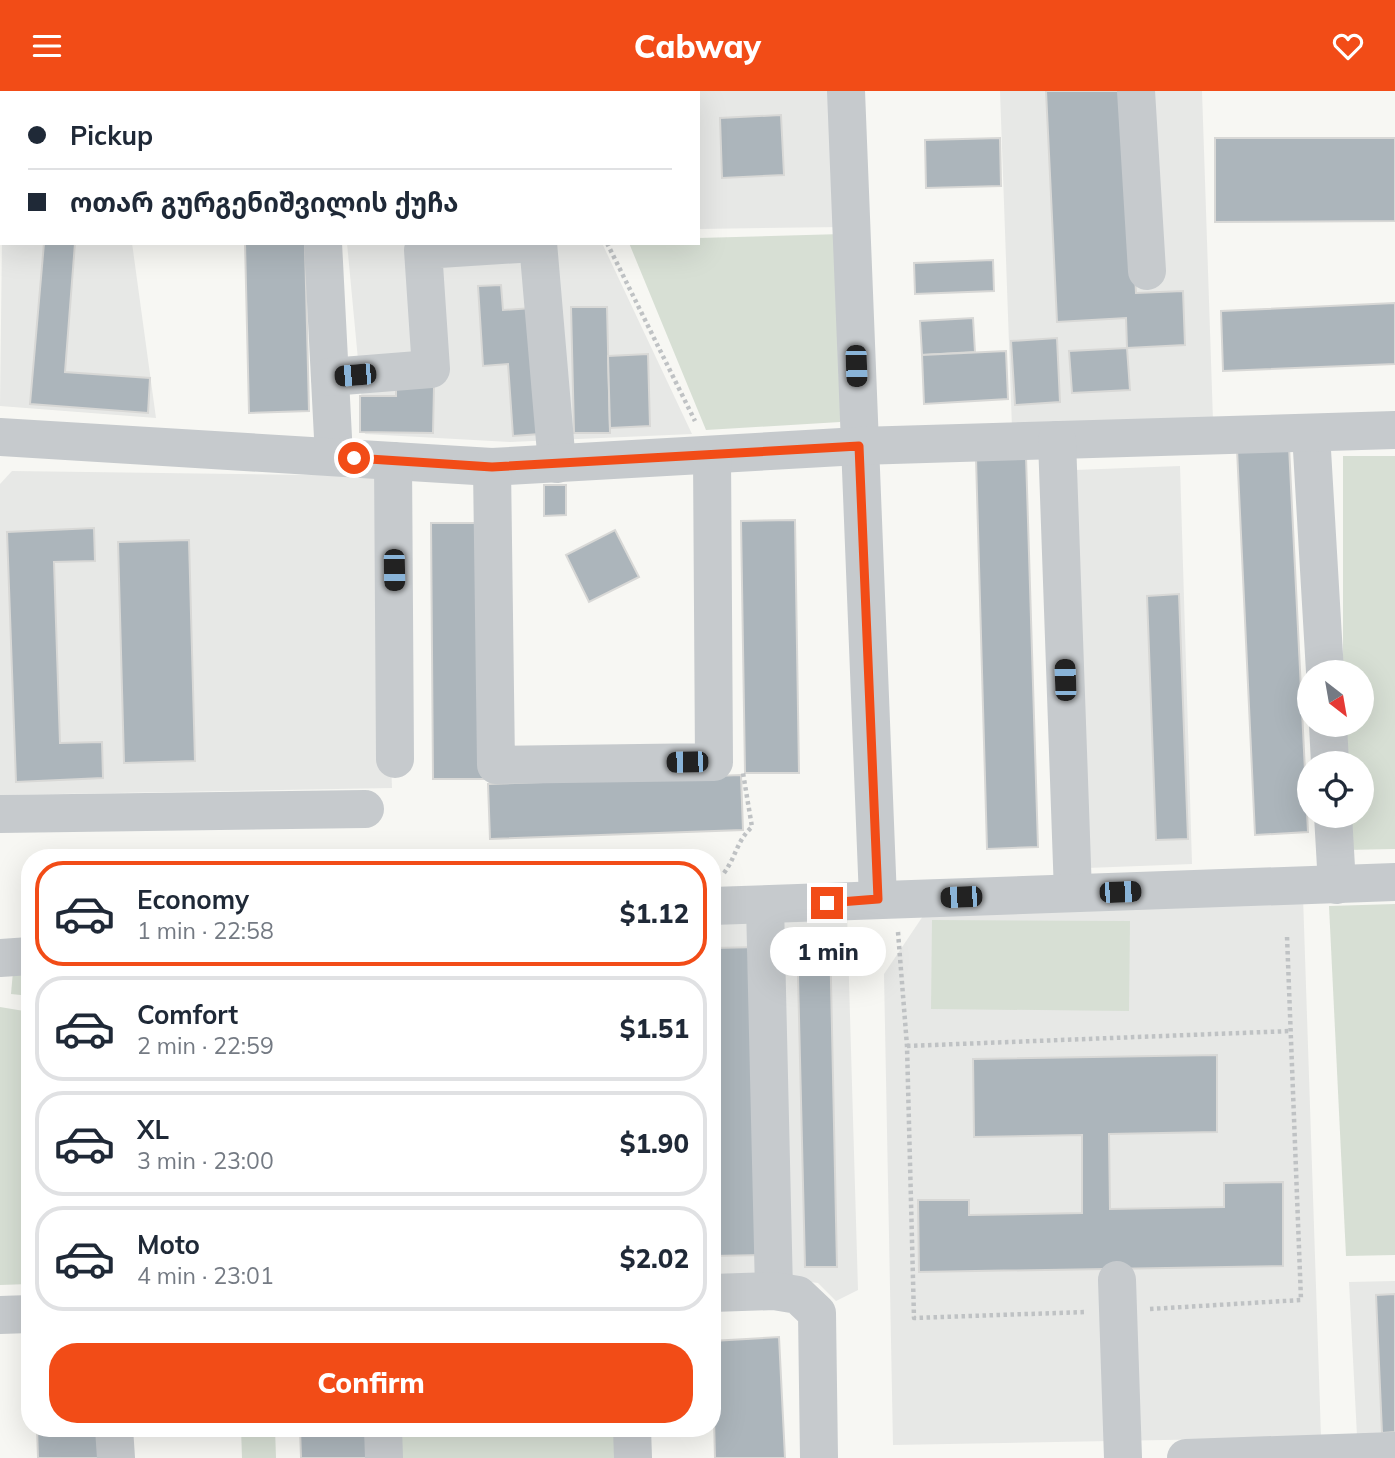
<!DOCTYPE html>
<html lang="en">
<head>
<meta charset="utf-8">
<style>
  :root { --surface:#fff; --page:#f2f2f3; --text:#1f2937; --muted:#747a83; --line:#e0e1e3; --accent:#f24c17 }
  body { margin:0; font-family:Mulish,"Noto Sans Georgian",sans-serif; background:var(--page); color:var(--text); height:100vh; display:flex; flex-direction:column; font-size:26px; white-space:nowrap }
  * { box-sizing:border-box; margin:0 }
  p { font-size:23px; color:var(--muted) }
  .icon { flex:none; width:38px; height:38px; fill:none; stroke:currentColor; stroke-width:2; stroke-linecap:round; stroke-linejoin:round }
  .map { position:relative; flex:1; overflow:hidden }
  .details { position:absolute; left:21px; top:758px; width:700px; height:588px; display:flex; flex-direction:column; background:var(--surface); border-radius:28px; box-shadow:0 7px 28px #0002 }
  .details>* { flex:none }
  .banner { position:absolute; left:0px; top:0px; width:700px; height:154px; box-shadow:0 7px 28px #0002; display:grid; align-content:center; height:154px; padding:0 28px; background:var(--surface) }
  .needle { width:46px; rotate:149deg }
  .fabs { position:absolute; left:1297px; top:569px; display:grid; gap:14px }
  .fabs a { display:grid; place-items:center; width:77px; height:77px; border-radius:50%; background:var(--surface); box-shadow:0 7px 28px #0002; font-size:35px }
  .end { position:absolute; width:32px; height:32px; margin:-16px; border:9px solid #f24c17; background:#fff; box-shadow:0 0 0 4px #fff }
  .from { border-radius:50% }
  .bubble { position:absolute; height:49px; border-radius:24px; background:var(--surface); box-shadow:0 7px 28px #0002; font-size:23px; font-weight:800; line-height:49px; text-align:center }
  .car { position:absolute; width:21px; height:42px; margin:-21px -10px; border-radius:9px; box-shadow:0 0 5px 2px #0007; background:linear-gradient(#222 24%,#8ab4d8 0 40%,#222 0 76%,#8ab4d8 0 86%,#222 0) }
  .banner b { display:flex; align-items:center; gap:24px; height:66px; font-size:26px }
  .banner b+b { border-top:2px solid var(--line) }
  .banner i { width:18px; height:18px; background:var(--text) }
  ul { padding:12px 0 0; list-style:none }
  li { display:flex; align-items:center; gap:21px; height:105px; margin:0 14px 10px; padding:0 14px; border:4px solid var(--line); border-radius:28px }
  li div { flex:1 }
  li b { display:block; font-size:26px }
  li em { font-style:normal; font-weight:800 }
  li.current { border-color:var(--accent) }
  li>.icon { width:63px; height:63px; stroke-width:1.5 }
  .action { display:flex; gap:14px; margin-top:auto; padding:14px 28px }
  .action a { flex:1; height:80px; border-radius:28px; background:var(--accent); color:#fff; font-size:28px; font-weight:800; line-height:80px; text-align:center }
  header { display:flex; justify-content:space-between; align-items:center; height:91px; padding:0 28px; background:var(--accent); color:#fff; font-size:32px; font-weight:800 }
  .map>svg:first-child { display:block }
  .built { fill:#e7e8e6 }
  .green { fill:#d7dfd4 }
  .building { fill:#acb5bb; stroke:#d8d8d6; stroke-width:2 }
  .lines { fill:none; stroke-linecap:round; stroke-linejoin:round }
  .path { stroke:#bfc2c4; stroke-width:4.5; stroke-dasharray:3.5 3.5; stroke-linecap:butt }
  .minor { stroke:#c6cacd; stroke-width:38 }
  .route { stroke:#f24c17; stroke-width:9 }
</style>
</head>
<body>
<header><svg class="icon" aria-label="menu" viewBox="0 0 24 24"><path d="M4 6h16M4 12h16M4 18h16"/></svg>Cabway<svg class="icon" aria-label="heart" viewBox="0 0 24 24"><path d="M12 20l-8-8c-3-5 5-10 8-4 3-6 11-1 8 4z"/></svg></header>
<div class="map">
<svg width="1395" height="1367" viewBox="0 0 1395 1367">
  <rect width="100%" height="100%" fill="#f7f7f3"/>
  <g class="built">
    <polygon points="450,0 839,0 843,136 698,138 698,2"/>
    <polygon points="1000,0 1202,0 1213,330 1012,337"/>
    <polygon points="2,148 2,152 132,152 156,327 0,315"/>
    <polygon points="347,152 602,152 692,343 510,351 365,343"/>
    <polygon points="1180,375 1192,773 1087,777 1075,379"/>
    <polygon points="12,380 380,385 392,697 0,704 0,393"/>
    <polygon points="1303,805 1321,1346 893,1354 884,883 925,822"/>
    <polygon points="847,822 858,1199 836,1210 818,1192 795,1189 712,1191 712,830"/>
    <polygon points="1395,1190 1395,1344 1357,1345 1349,1191"/>
  </g>
  <g class="green">
    <rect x="161" y="0" width="138" height="2"/>
    <polygon points="842,143 848,318 840,331 706,339 629,152 698,152 698,147"/>
    <polygon points="1343,365 1395,365 1395,758 1344,759 1344,725 1362,724 1362,672 1344,672 1343,634 1362,634 1362,581 1343,581"/>
    <polygon points="1395,813 1395,1164 1346,1165 1329,815"/>
    <polygon points="932,829 1130,830 1129,920 931,918"/>
    <polygon points="14,869 30,869 30,905 11,903"/>
    <polygon points="0,916 30,921 30,1193 0,1194"/>
    <polygon points="241,1337 275,1337 276,1367 242,1367"/>
    <polygon points="392,1337 623,1337 624,1367 393,1367"/>
  </g>
  <g class="building">
    <polygon points="101,0 147,0 100,2"/>
    <rect x="378" y="0" width="51" height="2"/>
    <rect x="481" y="0" width="108" height="2"/>
    <polygon points="1046,0 1126,0 1136,202 1183,200 1185,254 1127,257 1126,227 1057,231"/>
    <polygon points="781,24 784,84 722,87 720,27"/>
    <polygon points="1000,47 1001,95 926,97 925,49"/>
    <polygon points="1215,47 1395,47 1395,130 1215,131"/>
    <polygon points="44,152 75,152 65,281 150,287 148,322 30,313"/>
    <polygon points="245,152 305,152 309,320 249,322"/>
    <polygon points="993,169 994,200 915,203 914,172"/>
    <polygon points="501,194 503,219 532,217 540,343 513,345 508,273 483,275 478,195"/>
    <polygon points="1395,212 1395,273 1223,280 1221,220"/>
    <polygon points="571,216 607,216 610,342 574,342"/>
    <polygon points="973,227 975,261 922,264 920,230"/>
    <polygon points="1057,247 1060,311 1015,314 1011,250"/>
    <polygon points="1127,257 1130,299 1072,302 1069,260"/>
    <polygon points="1006,260 1008,308 924,313 922,264"/>
    <polygon points="648,263 650,335 610,337 608,265"/>
    <polygon points="396,296 434,296 433,342 360,341 360,305 396,305"/>
    <polygon points="1289,355 1308,741 1255,744 1237,358"/>
    <polygon points="1026,365 1038,756 987,758 976,367"/>
    <polygon points="544,394 566,394 566,424 544,425"/>
    <polygon points="795,429 799,682 745,682 741,430"/>
    <polygon points="431,432 482,432 484,688 433,688"/>
    <polygon points="94,437 95,470 54,471 60,652 102,651 103,687 16,691 7,441"/>
    <polygon points="615,439 639,486 589,511 566,464"/>
    <polygon points="189,449 195,670 124,672 118,451"/>
    <polygon points="1179,503 1188,748 1156,749 1147,505"/>
    <polygon points="741,684 743,739 490,748 488,693"/>
    <polygon points="830,843 837,1176 805,1176 797,844"/>
    <polygon points="760,856 767,1164 712,1165 712,857"/>
    <polygon points="1217,964 1217,1041 1109,1043 1110,1118 1224,1116 1224,1092 1283,1091 1283,1175 919,1181 918,1109 969,1109 969,1124 1082,1122 1082,1044 974,1046 973,968"/>
    <polygon points="1395,1203 1395,1341 1382,1342 1376,1204"/>
    <polygon points="779,1246 785,1367 715,1367 712,1250"/>
    <polygon points="37,1337 102,1337 104,1367 38,1367"/>
    <polygon points="300,1337 369,1337 370,1367 301,1367"/>
  </g>
  <g class="lines">
    <g class="path">
      <polyline points="607,152 695,330"/>
      <path d="M724,782C736,766 737,749 752,736L743,682"/>
      <polyline points="898,841 907,955 914,1227 1085,1221"/>
      <polyline points="907,955 1291,940"/>
      <polyline points="1150,1218 1301,1209 1287,845"/>
    </g>
    <g class="minor">
      <polyline points="315,0 315,2"/>
      <polyline points="846,0 878,808"/>
      <polyline points="1136,0 1147,180"/>
      <polyline points="16,2 16,0"/>
      <polyline points="607,2 607,0"/>
      <polyline points="0,91 2,81"/>
      <polyline points="323,152 334,366"/>
      <polyline points="538,152 557,373"/>
      <polyline points="330,286 431,278 423,159 535,152"/>
      <polyline points="1311,342 1325,581"/>
      <polyline points="0,346 492,376 859,355 1395,339"/>
      <polyline points="1057,349 1073,802"/>
      <polyline points="393,370 395,668"/>
      <polyline points="492,376 496,674 714,671 712,364"/>
      <polyline points="1328,634 1330,672"/>
      <polyline points="0,723 365,718"/>
      <polyline points="1333,724 1337,794"/>
      <polyline points="765,814 774,1200"/>
      <polyline points="712,815 1395,791"/>
      <polyline points="0,867 30,865"/>
      <polyline points="1117,1189 1123,1367"/>
      <polyline points="712,1202 774,1200 798,1204 817,1222 819,1367"/>
      <polyline points="0,1224 30,1223"/>
      <polyline points="114,1337 116,1367"/>
      <polyline points="383,1337 384,1367"/>
      <polyline points="632,1337 633,1367"/>
      <polyline points="1186,1367 1395,1360"/>
    </g>
  </g>
  <g class="lines">
    <polyline class="route" points="354,367 492,376 859,355 878,808 827,812"/>
  </g>
</svg>
<div class="fabs">
<a><svg class="needle" viewBox="-14 -14 28 28"><path d="M0-13l5 13h-10z" fill="#e53935"/><path d="M0 13l5-13h-10z" fill="#747a83"/></svg></a>
<a><svg class="icon" aria-label="locate" viewBox="0 0 24 24"><circle cx="12" cy="12" r="6"/><path d="M12 2v4M12 18v4M2 12h4M18 12h4"/></svg></a>
</div>
<i class="end from" style="left:354px;top:367px"></i>
<i class="end" style="left:827px;top:812px"></i>
<div class="bubble" style="left:770px;top:836px;width:116px">1 min</div>
<i class="car" style="left:856px;top:275px;rotate:178deg"></i>
<i class="car" style="left:355px;top:284px;rotate:265deg"></i>
<i class="car" style="left:394px;top:479px;rotate:179deg"></i>
<i class="car" style="left:1065px;top:589px;rotate:358deg"></i>
<i class="car" style="left:687px;top:671px;rotate:269deg"></i>
<i class="car" style="left:1120px;top:801px;rotate:88deg"></i>
<i class="car" style="left:961px;top:806px;rotate:268deg"></i>
<div class="banner">
<b><i class="from"></i>Pickup</b>
<b><i></i>ოთარ გურგენიშვილის ქუჩა</b>
</div>
<section class="details">
<ul>
<li class="current"><svg class="icon" aria-label="car" viewBox="0 0 24 24"><path d="M5 17H2v-5l4-1 3-4h7l3 4 3 1v5h-3M9 17h6M6 11h13"/><circle cx="7" cy="17" r="2"/><circle cx="17" cy="17" r="2"/></svg><div><b>Economy</b><p>1 min · 22:58</p></div><em>$1.12</em></li>
<li><svg class="icon" aria-label="car" viewBox="0 0 24 24"><path d="M5 17H2v-5l4-1 3-4h7l3 4 3 1v5h-3M9 17h6M6 11h13"/><circle cx="7" cy="17" r="2"/><circle cx="17" cy="17" r="2"/></svg><div><b>Comfort</b><p>2 min · 22:59</p></div><em>$1.51</em></li>
<li><svg class="icon" aria-label="car" viewBox="0 0 24 24"><path d="M5 17H2v-5l4-1 3-4h7l3 4 3 1v5h-3M9 17h6M6 11h13"/><circle cx="7" cy="17" r="2"/><circle cx="17" cy="17" r="2"/></svg><div><b>XL</b><p>3 min · 23:00</p></div><em>$1.90</em></li>
<li><svg class="icon" aria-label="car" viewBox="0 0 24 24"><path d="M5 17H2v-5l4-1 3-4h7l3 4 3 1v5h-3M9 17h6M6 11h13"/><circle cx="7" cy="17" r="2"/><circle cx="17" cy="17" r="2"/></svg><div><b>Moto</b><p>4 min · 23:01</p></div><em>$2.02</em></li>
</ul>
<div class="action"><a>Confirm</a></div>
</section>
</div>
</body>
</html>
